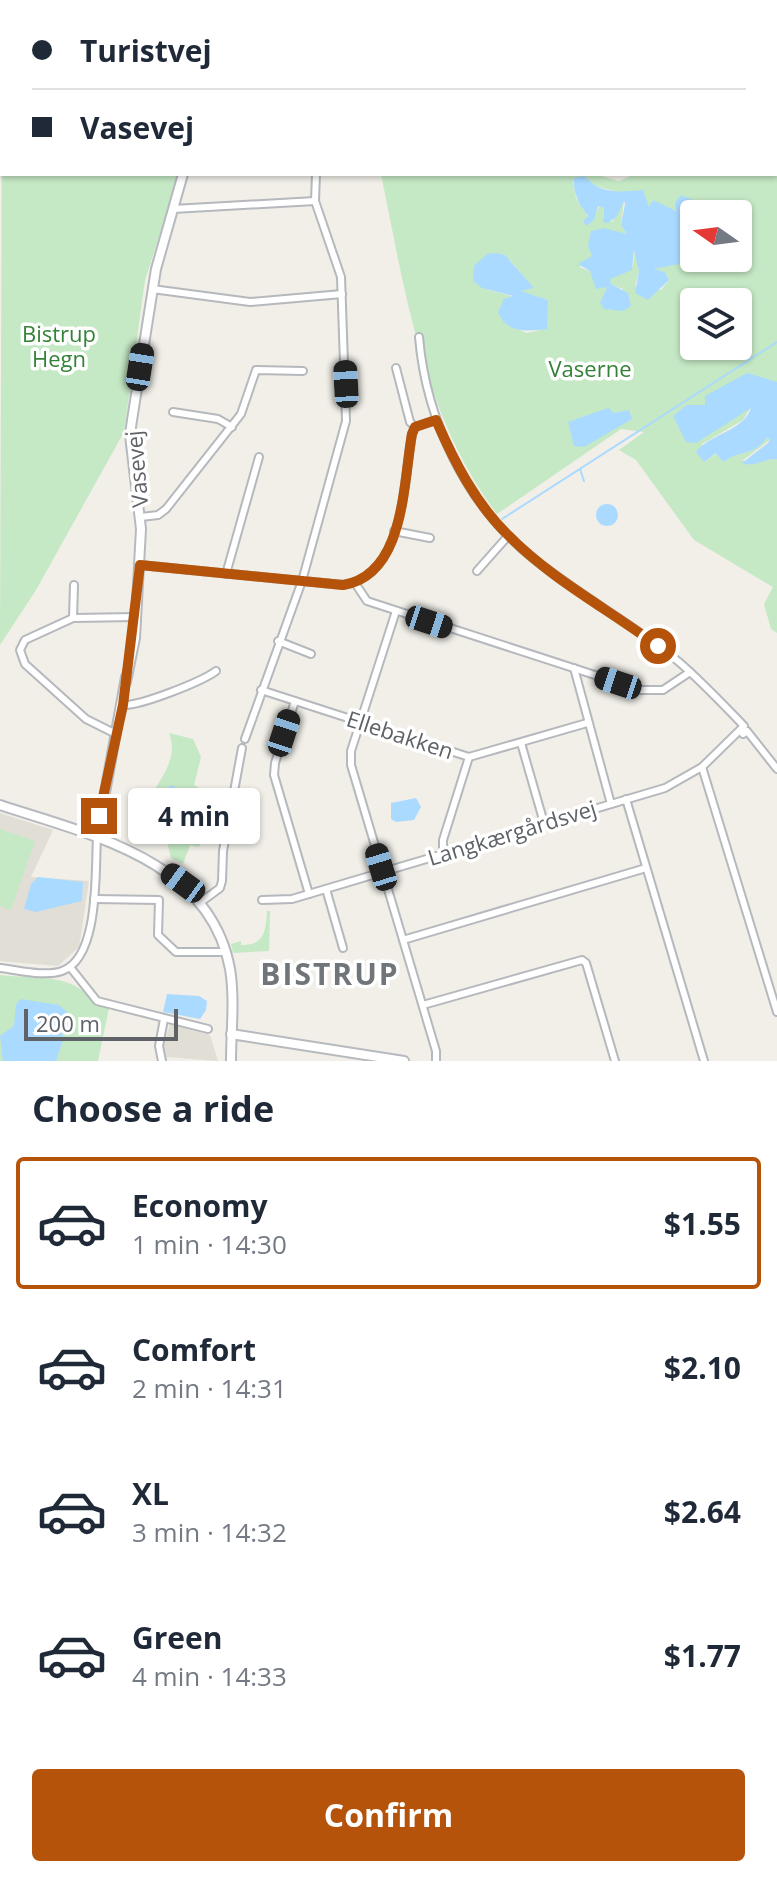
<!DOCTYPE html>
<html lang="en">
<head>
<meta charset="utf-8">
<style>
  :root { --surface:#fff; --page:#f2f2f3; --text:#1f2937; --muted:#747a83; --line:#e0e1e3; --accent:#b45309 }
  body { margin:0; font-family:"Open Sans",sans-serif; background:var(--page); color:var(--text); height:100vh; display:flex; flex-direction:column; font-size:30px; white-space:nowrap }
  * { box-sizing:border-box; margin:0 }
  p { font-size:26px; color:var(--muted) }
  .icon { flex:none; width:44px; height:44px; fill:none; stroke:currentColor; stroke-width:2; stroke-linecap:round; stroke-linejoin:round }
  .map { position:relative; height:1061px; overflow:hidden }
  .side { display:flex; flex-direction:column; background:var(--surface); flex:1 }
  .side>* { flex:none }
  .top-card { position:absolute; left:0px; top:0px; width:778px; height:176px; box-shadow:0 2px 6px #0004; display:grid; align-content:center; height:176px; padding:0 32px; background:var(--surface) }
  .needle { width:52px; rotate:284deg }
  .controls { position:absolute; left:680px; top:200px; display:grid; gap:16px }
  .controls a { display:grid; place-items:center; width:72px; height:72px; border-radius:8px; background:var(--surface); box-shadow:0 2px 6px #0004; font-size:40px }
  .scale { position:absolute; left:24px; bottom:20px; width:154px; box-sizing:border-box; padding-left:8px; border:4px solid #5f6368; border-top:0; font-size:22px; line-height:28px; white-space:nowrap; color:#5f6368; -webkit-text-stroke:6px #fff; paint-order:stroke }
  .end { position:absolute; width:36px; height:36px; margin:-18px; border:10px solid #b45309; background:#fff; box-shadow:0 0 0 4px #fff }
  .from { border-radius:50% }
  .bubble { position:absolute; height:56px; border-radius:8px; background:var(--surface); box-shadow:0 2px 6px #0004; font-size:26px; font-weight:700; line-height:56px; text-align:center }
  .car { position:absolute; width:24px; height:48px; margin:-24px -12px; border-radius:10px; box-shadow:0 0 6px 2px #0007; background:linear-gradient(#222 24%,#8ab4d8 0 40%,#222 0 76%,#8ab4d8 0 86%,#222 0) }
  .top-card b { display:flex; align-items:center; gap:28px; height:76px; font-size:30px }
  .top-card b+b { border-top:2px solid var(--line) }
  .top-card i { width:20px; height:20px; background:var(--text) }
  ul { padding:0; list-style:none }
  li { display:flex; align-items:center; gap:24px; height:132px; margin:0 16px 12px; padding:0 16px; border:4px solid transparent; border-radius:8px }
  li div { flex:1 }
  li b { display:block; font-size:30px }
  li em { font-style:normal; font-weight:700 }
  li.on { border-color:var(--accent) }
  li>.icon { width:72px; height:72px; stroke-width:1.5 }
  h2 { padding:0 32px; font-size:36px; line-height:96px }
  .action { display:flex; gap:16px; margin-top:auto; padding:16px 32px }
  .action a { flex:1; height:92px; border-radius:8px; background:var(--accent); color:#fff; font-size:32px; font-weight:700; line-height:92px; text-align:center }
  .map>svg:first-child { display:block }
  .education { fill:#e1ded6 }
  .green { fill:#c5e8c5; fill-rule:evenodd }
  .water { fill:#aadaff }
  .lines { fill:none; stroke-linecap:round; stroke-linejoin:round }
  .stream { stroke:#aadaff; stroke-width:2 }
  .street-casing { stroke:#b5b8bc; stroke-width:10 }
  .secondary-casing { stroke:#b6babf; stroke-width:12 }
  .street { stroke:#fff; stroke-width:6 }
  .secondary { stroke:#fff; stroke-width:8 }
  .tram { stroke:#b6b7b8; stroke-width:2 }
  .route { stroke:#b45309; stroke-width:10 }
  .labels { text-anchor:middle; stroke-width:7; stroke-linejoin:round; paint-order:stroke }
  .park-label { font-size:22px; fill:#348238; stroke:#fff }
  .street-label { font-size:22px; fill:#5f6368; stroke:#fff }
  .district-label { font-size:30px; font-weight:bold; letter-spacing:2px; fill:#70757a; stroke:#fff }
</style>
</head>
<body>
<div class="map">
<svg width="777" height="1061" viewBox="0 0 777 1061">
  <rect width="100%" height="100%" fill="#f1efe8"/>
  <g class="education">
    <polygon points="0,813 53,830 31,877 89,881 79,947 58,966 0,961"/>
    <polygon points="170,1024 210,1035 218,1061 166,1057 163,1047"/>
  </g>
  <g class="green">
    <path d="M399,0H777V382L673,416L686,441L751,407L743,420L702,444L704,462L717,453L723,462C736,451 758,455 765,438L771,439L742,461L777,459V633L771,629L764,604L773,587L694,540L636,460L619,450L644,432L621,429L497,514C423,416 405,291 381,174H595L619,181L635,174H776V2ZM583,176L595,186L625,194L650,207L653,200L672,212L695,201L705,214H738V258H704L695,267L689,262L659,266L653,271L665,272L669,280L661,290L635,286L639,271L635,250L633,266L609,278L610,284L623,289L618,309L610,310L601,303L607,287L590,271L579,267L591,260L615,232L627,234L621,225L624,200L612,222L603,219L604,208L600,205L593,217L583,221L588,217L576,198L573,181ZM496,253L511,261L533,288L520,291L548,300L540,330L527,333L507,325V298L514,297L482,288L478,266ZM694,302H738V346H694Z"/>
    <polygon points="2,112 2,174 179,174 145,280 124,432 36,590 0,645"/>
    <path d="M169,733L193,739L201,757L194,785C209,793 218,801 218,819L208,820L199,847L190,845L183,864L171,858L167,841L134,829C142,795 183,768 169,733Z"/>
    <polygon points="0,829 35,841 11,910 0,906"/>
    <path d="M267,911H270L269,951L233,953L231,944L241,941V945C263,946 266,933 267,911Z"/>
    <path d="M0,975C22,978 58,975 77,987C89,994 94,1003 109,1008L98,1061H0Z"/>
  </g>
  <g class="water">
    <path d="M583,176C590,179 592,185 598,187C615,194 626,191 643,190L649,207L653,200L676,211L675,203L681,195L695,201L705,214H694V258H704L703,262L696,267L689,262L654,269L665,272L669,280L648,300L635,293L639,271L634,250L632,270L610,279L611,284L628,293L631,306L623,311L604,309L600,303L607,287L596,289L590,271L578,264L592,256L588,246L591,231L604,228L627,234L621,225L625,204L624,201L617,216L608,223L603,222L604,208L598,206L594,220L586,226L583,221L588,216C579,204 573,194 574,178Z"/>
    <path d="M496,253L505,255L534,288L521,291L548,300L547,329C528,331 506,334 498,312L504,299L513,296L482,288L473,281L474,266L487,254Z"/>
    <path d="M747,373L777,382V459C764,458 755,468 742,463L768,443L770,439L766,438C757,455 736,451 723,462L716,453L704,462L696,452C709,434 744,431 751,408L696,443L686,442L673,416L687,405H705V396Z"/>
    <polygon points="608,408 614,413 629,410 632,419 584,447 574,446 568,422"/>
    <circle cx="607" cy="515" r="11"/>
    <path d="M170,785L207,800L208,816C192,826 170,816 164,799Z"/>
    <polygon points="416,798 421,807 414,820 396,822 391,819 391,803"/>
    <polygon points="38,877 83,882 82,901 36,912 24,909 31,884"/>
    <polygon points="167,994 199,996 207,1001 206,1010 200,1019 163,1012"/>
    <polygon points="20,999 59,1005 67,1012 61,1021 63,1040 56,1061 3,1061 0,1036 14,1026 16,1005"/>
  </g>
  <g class="lines">
    <g class="stream">
      <polyline points="580,469 584,481"/>
      <polyline points="502,519 777,342"/>
    </g>
    <g class="street-casing">
      <g id="street">
        <polyline points="173,209 315,201"/>
        <polyline points="152,289 250,302 342,294"/>
        <polyline points="396,368 410,422 415,427"/>
        <polyline points="173,412 218,419 232,427"/>
        <polyline points="141,517 158,515 166,509 241,414 256,370 303,371"/>
        <polyline points="394,531 430,538"/>
        <path d="M140,565L343,585C405,576 403,483 412,434L415,427L436,420"/>
        <polyline points="477,571 508,536"/>
        <polyline points="226,574 259,457"/>
        <polyline points="355,583 367,601 641,690 663,690 690,672"/>
        <polyline points="396,611 351,751 351,765 436,1051 436,1061"/>
        <polyline points="73,618 74,585"/>
        <polyline points="278,641 311,654"/>
        <polyline points="574,668 611,804"/>
        <polyline points="261,690 469,757 587,723"/>
        <polyline points="295,701 275,763 274,775 309,894"/>
        <path d="M123,705C140,706 201,682 216,671"/>
        <polyline points="116,734 86,719 25,664 20,650 25,640 73,618 136,617"/>
        <polyline points="743,734 747,731 777,769"/>
        <polyline points="245,739 302,581 346,421 341,277 315,201 316,174"/>
        <polyline points="521,743 544,823"/>
        <polyline points="702,767 777,1012"/>
        <polyline points="626,799 704,1061"/>
        <polyline points="443,854 443,840 469,757"/>
        <polyline points="326,889 343,948"/>
        <polyline points="94,899 159,900 158,935 176,952 225,952"/>
        <path d="M262,900L292,899L665,788L702,767L744,726C723,704 702,682 679,662C633,624 580,596 534,559C467,506 426,421 419,337"/>
        <polyline points="201,902 220,888 222,881 223,851 242,748"/>
        <polyline points="403,940 646,868"/>
        <polyline points="70,967 97,1001 208,1029"/>
        <path d="M0,968C19,970 44,977 62,971C100,958 95,870 97,837"/>
        <polyline points="423,1005 582,960 586,963 615,1061"/>
        <polyline points="162,1061 159,1046 164,1019"/>
      </g>
    </g>
    <g class="secondary-casing">
      <g id="secondary">
        <polyline points="118,0 120,2"/>
        <polyline points="126,682 135,638 141,529 130,435 132,420 156,269 183,174"/>
        <path d="M0,805C90,835 210,859 230,969C235,999 231,1031 231,1061"/>
        <polyline points="97,837 126,677"/>
        <polyline points="231,1034 404,1061"/>
      </g>
    </g>
    <use href="#street" class="street"/>
    <use href="#secondary" class="secondary"/>
    <g class="tram">
      <polyline points="170,2 173,0"/>
      <polyline points="0,109 2,108"/>
    </g>
  </g>
  <g class="lines">
    <path class="route" d="M99,816L123,705L140,565L343,585C405,575 403,484 412,434L415,427L436,420C454,461 475,503 508,535C551,579 608,609 658,646"/>
  </g>
  <g class="labels">
    <g class="park-label">
      <text x="59" y="342">Bistrup<tspan x="59" dy="25">Hegn</tspan></text>
      <text x="590" y="377">Vaserne</text>
    </g>
    <g class="street-label">
      <text transform="translate(137 469) rotate(-95)" y="8">Vasevej</text>
      <text transform="translate(400 735) rotate(18)" y="8">Ellebakken</text>
      <text transform="translate(512 833) rotate(-17)" y="8">Langkærgårdsvej</text>
    </g>
    <g class="district-label">
      <text x="330" y="985">BISTRUP</text>
    </g>
  </g>
</svg>
<div class="controls">
<a><svg class="needle" viewBox="-14 -14 28 28"><path d="M0-13l5 13h-10z" fill="#e53935"/><path d="M0 13l5-13h-10z" fill="#747a83"/></svg></a>
<a><svg class="icon" aria-label="layers" viewBox="0 0 24 24"><path d="M12 4l9 5-9 5-9-5zM3 14l9 5 9-5"/></svg></a>
</div>
<div class="scale">200 m</div>
<i class="end from" style="left:658px;top:646px"></i>
<i class="end" style="left:99px;top:816px"></i>
<div class="bubble" style="left:128px;top:788px;width:132px">4 min</div>
<i class="car" style="left:140px;top:367px;rotate:9deg"></i>
<i class="car" style="left:346px;top:384px;rotate:357deg"></i>
<i class="car" style="left:429px;top:622px;rotate:108deg"></i>
<i class="car" style="left:618px;top:683px;rotate:288deg"></i>
<i class="car" style="left:284px;top:733px;rotate:18deg"></i>
<i class="car" style="left:381px;top:867px;rotate:343deg"></i>
<i class="car" style="left:183px;top:883px;rotate:306deg"></i>
<div class="top-card">
<b><i class="from"></i>Turistvej</b>
<b><i></i>Vasevej</b>
</div>
</div>
<section class="side">
<h2>Choose a ride</h2>
<ul>
<li class="on"><svg class="icon" aria-label="car" viewBox="0 0 24 24"><path d="M5 17H2v-5l4-1 3-4h7l3 4 3 1v5h-3M9 17h6M6 11h13"/><circle cx="7" cy="17" r="2"/><circle cx="17" cy="17" r="2"/></svg><div><b>Economy</b><p>1 min · 14:30</p></div><em>$1.55</em></li>
<li><svg class="icon" aria-label="car" viewBox="0 0 24 24"><path d="M5 17H2v-5l4-1 3-4h7l3 4 3 1v5h-3M9 17h6M6 11h13"/><circle cx="7" cy="17" r="2"/><circle cx="17" cy="17" r="2"/></svg><div><b>Comfort</b><p>2 min · 14:31</p></div><em>$2.10</em></li>
<li><svg class="icon" aria-label="car" viewBox="0 0 24 24"><path d="M5 17H2v-5l4-1 3-4h7l3 4 3 1v5h-3M9 17h6M6 11h13"/><circle cx="7" cy="17" r="2"/><circle cx="17" cy="17" r="2"/></svg><div><b>XL</b><p>3 min · 14:32</p></div><em>$2.64</em></li>
<li><svg class="icon" aria-label="car" viewBox="0 0 24 24"><path d="M5 17H2v-5l4-1 3-4h7l3 4 3 1v5h-3M9 17h6M6 11h13"/><circle cx="7" cy="17" r="2"/><circle cx="17" cy="17" r="2"/></svg><div><b>Green</b><p>4 min · 14:33</p></div><em>$1.77</em></li>
</ul>
<div class="action"><a>Confirm</a></div>
</section>
</body>
</html>
